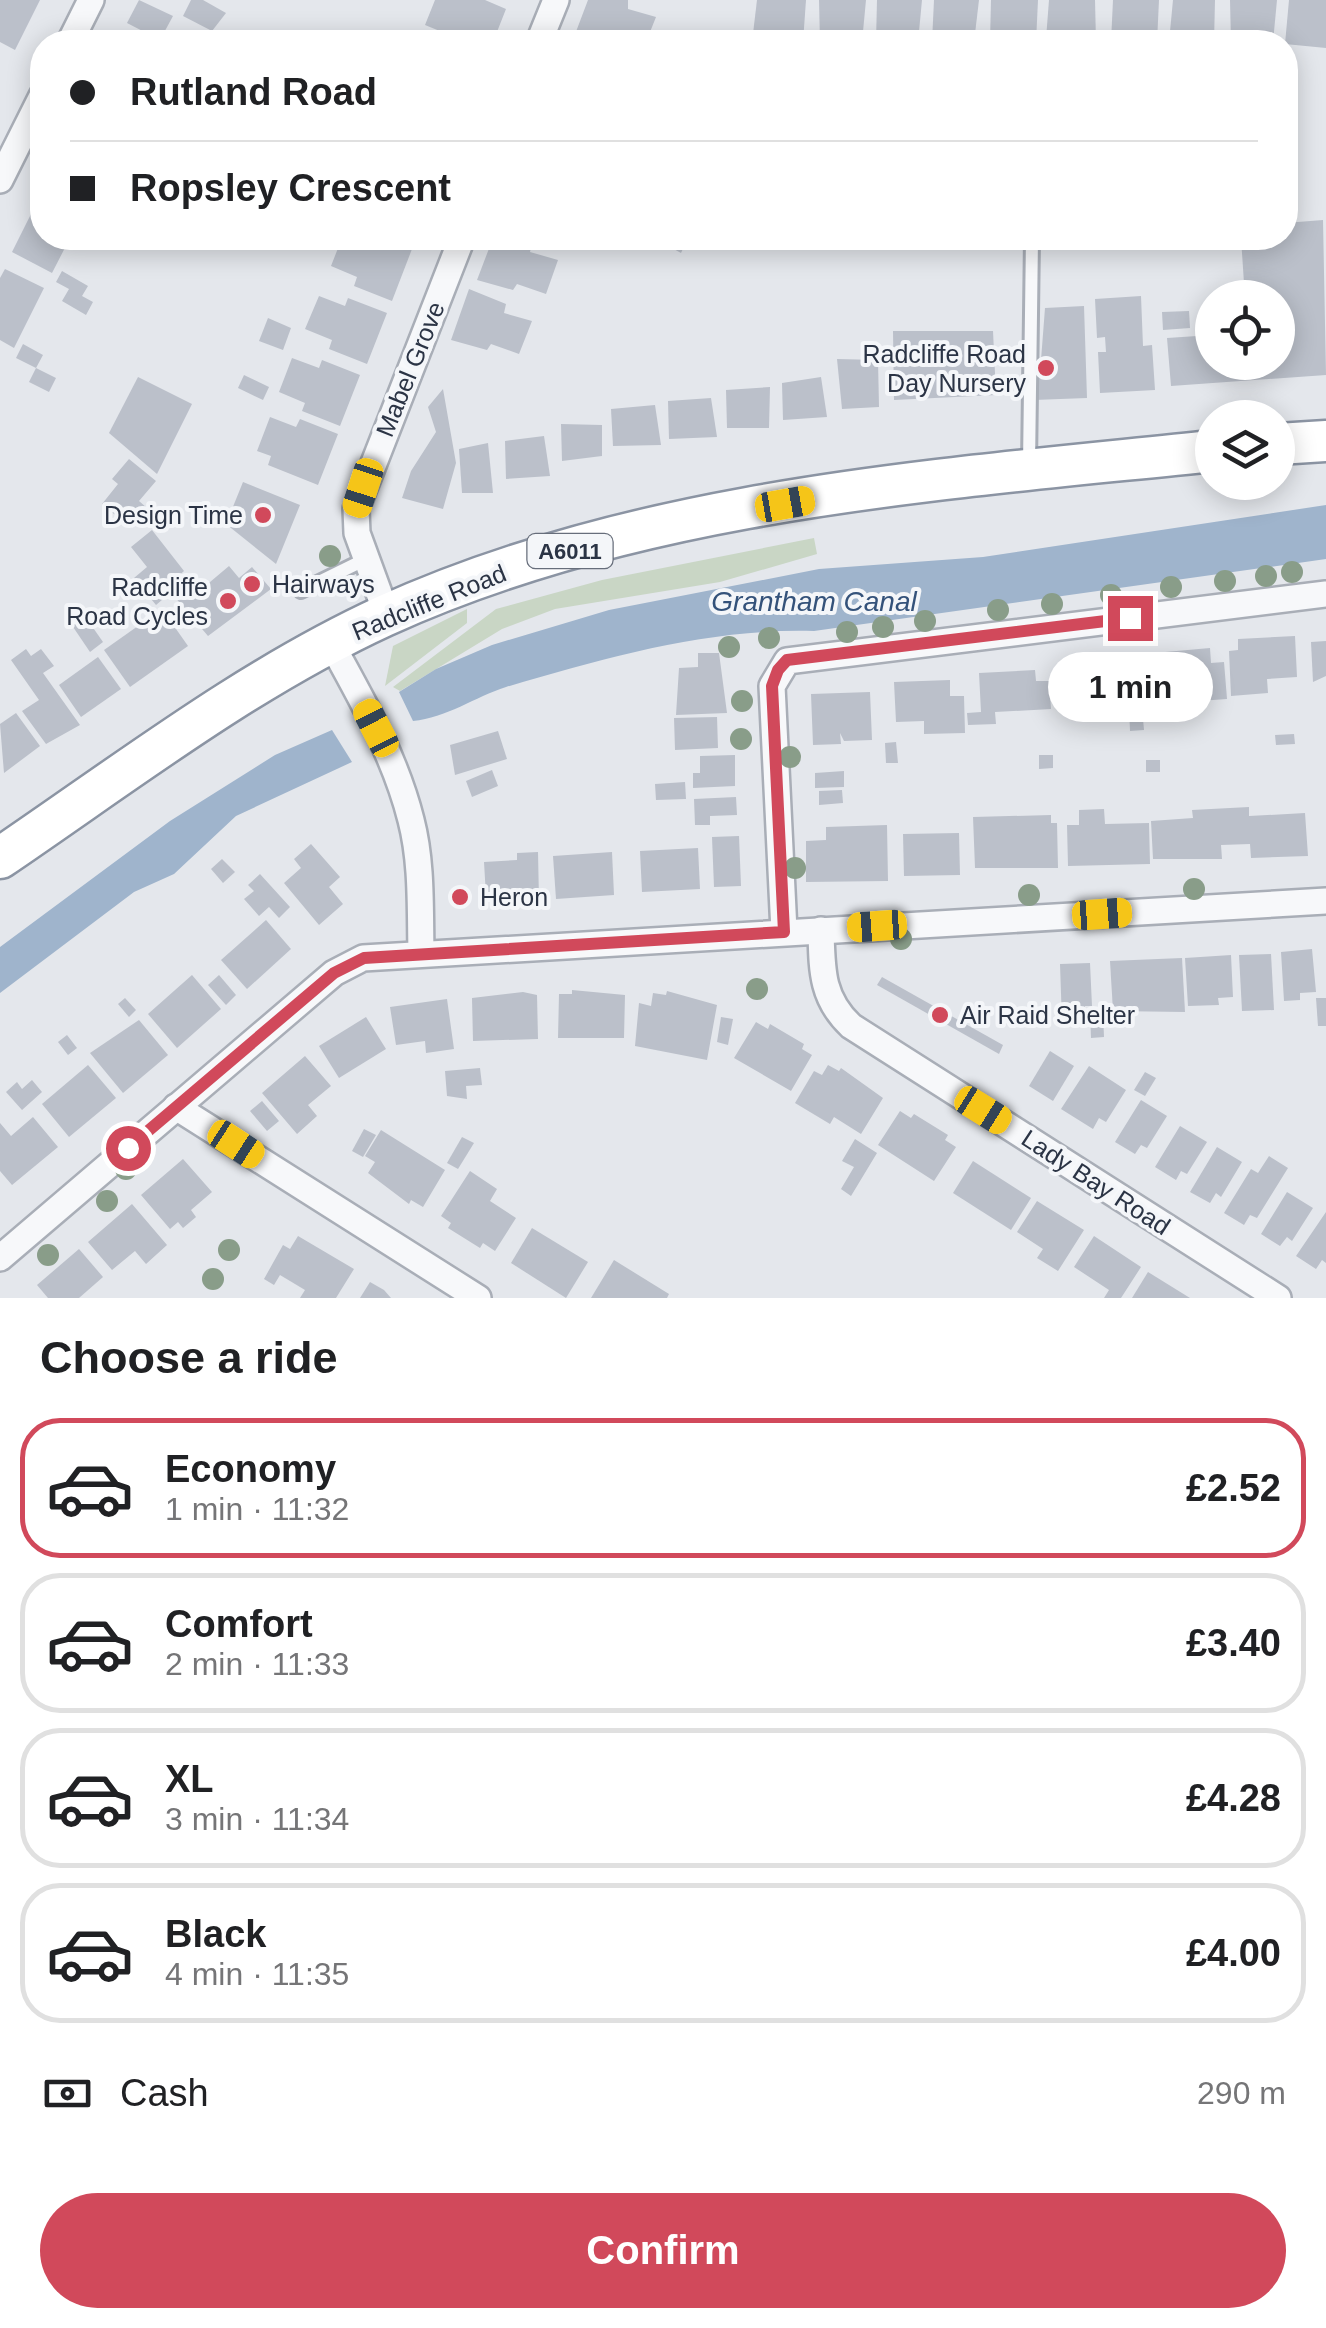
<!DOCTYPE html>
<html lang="en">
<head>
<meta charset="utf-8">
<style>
  :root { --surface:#fff; --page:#f6f6f6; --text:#202124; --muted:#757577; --line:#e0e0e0; --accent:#d1495b }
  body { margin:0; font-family:Arial,sans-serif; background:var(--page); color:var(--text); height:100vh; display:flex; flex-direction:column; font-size:38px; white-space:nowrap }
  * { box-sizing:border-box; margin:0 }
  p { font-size:32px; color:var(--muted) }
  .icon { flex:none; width:55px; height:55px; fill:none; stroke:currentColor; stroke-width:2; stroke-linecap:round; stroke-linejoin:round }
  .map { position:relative; height:1298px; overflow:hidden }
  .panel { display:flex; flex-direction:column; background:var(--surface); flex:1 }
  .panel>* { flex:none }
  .hud { position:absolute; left:30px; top:30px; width:1268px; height:220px; border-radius:40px; box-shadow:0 5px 25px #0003; display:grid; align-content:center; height:220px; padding:0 40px; background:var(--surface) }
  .buttons { position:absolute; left:1195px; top:280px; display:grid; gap:20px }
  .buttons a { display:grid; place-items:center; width:100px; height:100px; border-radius:50%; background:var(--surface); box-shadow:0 5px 25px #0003; font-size:50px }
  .end { position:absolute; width:45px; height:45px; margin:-22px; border:12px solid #d1495b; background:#fff; box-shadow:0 0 0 5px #fff }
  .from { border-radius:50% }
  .bubble { position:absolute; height:70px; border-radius:35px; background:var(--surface); box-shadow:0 5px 25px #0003; font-size:32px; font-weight:600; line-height:70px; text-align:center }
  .car { position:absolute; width:30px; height:60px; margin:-30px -15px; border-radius:12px; box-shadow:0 0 8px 2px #0007; background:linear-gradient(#f5c518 24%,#345 0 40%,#f5c518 0 76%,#345 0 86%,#f5c518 0) }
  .hud b { display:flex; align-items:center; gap:35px; height:95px; font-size:38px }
  .hud b+b { border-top:2px solid var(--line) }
  .hud i { width:25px; height:25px; background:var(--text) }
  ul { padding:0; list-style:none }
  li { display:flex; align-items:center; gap:30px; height:140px; margin:0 20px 15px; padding:0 20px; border:5px solid var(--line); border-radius:40px }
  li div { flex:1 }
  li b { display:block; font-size:38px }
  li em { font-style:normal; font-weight:600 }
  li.active { border-color:var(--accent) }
  li>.icon { width:90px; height:90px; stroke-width:1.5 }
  h2 { padding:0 40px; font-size:45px; line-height:120px }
  .pay { display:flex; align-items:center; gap:25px; height:110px; padding:0 40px; font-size:38px }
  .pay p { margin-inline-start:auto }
  .primary-button { display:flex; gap:20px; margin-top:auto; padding:20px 40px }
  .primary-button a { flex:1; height:115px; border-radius:60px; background:var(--accent); color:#fff; font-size:40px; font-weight:600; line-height:115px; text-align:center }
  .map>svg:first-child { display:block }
  .green { fill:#c9d6c5 }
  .water { fill:#9fb4cc }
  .building { fill:#bbc0ca }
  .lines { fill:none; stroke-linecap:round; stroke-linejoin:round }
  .service-casing { stroke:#a9aeb7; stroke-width:18 }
  .minor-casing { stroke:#a9aeb7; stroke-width:30 }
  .trunk-casing { stroke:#8b94a3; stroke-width:45 }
  .service { stroke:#f7f8fa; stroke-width:12 }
  .minor { stroke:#f7f8fa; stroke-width:25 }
  .trunk { stroke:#fff; stroke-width:40 }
  .tree { fill:#899d89 }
  .route { stroke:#d1495b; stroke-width:12 }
  .poi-dot { fill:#d1495b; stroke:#f4f6f9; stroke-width:4 }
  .labels { text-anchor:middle; stroke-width:8; stroke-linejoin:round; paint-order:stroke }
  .shield { fill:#f4f6f9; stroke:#676e7b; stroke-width:2.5 }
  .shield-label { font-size:22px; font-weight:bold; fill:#2b3445 }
  .poi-label { font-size:25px; fill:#2b3445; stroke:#f4f6f9; text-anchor:end }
  .street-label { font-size:25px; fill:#2b3445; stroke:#f4f6f9 }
  .water-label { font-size:28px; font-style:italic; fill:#34527a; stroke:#f4f6f9 }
</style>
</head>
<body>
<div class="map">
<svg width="1326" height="1298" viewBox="0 0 1326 1298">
  <rect width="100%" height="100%" fill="#e4e7ec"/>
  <g class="green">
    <polygon points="814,538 817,554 720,582 555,609 502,629 400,691 393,687 496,609 602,580"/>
    <polygon points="467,609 467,623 385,686 393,646"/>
  </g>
  <g class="water">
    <path d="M1326,505V559L814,631C710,628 607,657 506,687C475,697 446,718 413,721L399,692L436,669L492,645L609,610L819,569L983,557Z"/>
    <polygon points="332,730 352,762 236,816 174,874 134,892 0,993 0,947 170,821 275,755"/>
  </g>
  <g class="building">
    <polygon points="0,0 40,0 15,50 0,42"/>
    <polygon points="139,0 173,16 160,40 127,23"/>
    <polygon points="191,0 203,0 226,13 212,31 183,16"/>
    <polygon points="435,0 485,0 506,9 493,42 449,42 452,36 425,25"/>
    <polygon points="588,0 628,0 628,9 656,17 646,42 593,42 574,37"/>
    <polygon points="757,0 806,0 803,42 752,42"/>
    <polygon points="819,0 866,0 862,42 820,42"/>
    <polygon points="877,0 922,0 918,42 876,42"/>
    <polygon points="934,0 979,0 974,42 932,42"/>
    <polygon points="991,0 1038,0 1036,42 990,42"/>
    <polygon points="1049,0 1095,0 1096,42 1046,39"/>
    <polygon points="1113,0 1159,0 1157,42 1111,42"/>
    <polygon points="1173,0 1215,0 1214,42 1169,42"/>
    <polygon points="1230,0 1277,0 1273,42 1231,42"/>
    <polygon points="1289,0 1326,0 1326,48 1285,44"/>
    <polygon points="42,192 42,238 70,238 52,273 12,252"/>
    <polygon points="1323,220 1326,375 1171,386 1167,338 1212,335 1212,362 1278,362 1278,298 1245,298 1241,238 1285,238 1285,223"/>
    <polygon points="342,238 370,243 372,238 382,238 412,249 392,301 354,286 357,277 331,266"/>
    <polygon points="493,238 517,238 532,244 530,252 558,260 546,294 517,284 513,290 477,280"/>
    <polygon points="663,238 688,238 681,253 661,242"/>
    <polygon points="5,269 44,288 14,348 0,340 0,278"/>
    <polygon points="62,271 88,286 82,296 93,302 86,315 62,301 69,289 56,282"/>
    <polygon points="469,289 506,304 504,313 532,321 519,354 491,344 487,350 451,340"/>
    <polygon points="319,296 345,306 348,298 387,313 367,364 329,349 332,340 305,329"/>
    <polygon points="1141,296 1143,346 1152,345 1155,390 1100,393 1098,352 1106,352 1105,337 1097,338 1095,299"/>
    <polygon points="1084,306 1087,398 1034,400 1032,360 1041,360 1045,308"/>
    <polygon points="1189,311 1190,328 1163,330 1162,312"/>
    <polygon points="268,318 291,328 283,350 259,341"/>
    <polygon points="893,331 993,331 996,395 894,400"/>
    <polygon points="23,344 43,355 36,368 16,358"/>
    <polygon points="292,358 319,368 322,360 360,375 340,426 302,411 305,403 279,392"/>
    <polygon points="837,359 878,360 879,407 842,409"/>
    <polygon points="36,368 56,378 49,392 29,382"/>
    <polygon points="244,375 269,387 263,400 238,388"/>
    <polygon points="138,377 192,404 157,474 109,433"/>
    <polygon points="821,377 827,417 783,420 782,383"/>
    <polygon points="770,387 769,428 727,428 726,390"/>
    <polygon points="443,389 456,463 443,509 402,498 411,471 436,432 428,407"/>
    <polygon points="711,398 717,437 669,439 668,401"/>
    <polygon points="655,405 661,445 613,446 611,409"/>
    <polygon points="270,417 296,427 300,419 338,434 318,485 268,465 271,456 257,451"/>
    <polygon points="561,424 602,425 602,456 562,461"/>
    <polygon points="544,436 550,476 506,479 505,441"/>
    <polygon points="488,443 493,493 462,493 459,449"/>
    <polygon points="129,459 156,481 139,501 147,508 131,528 102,504 118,484 112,479"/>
    <polygon points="243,482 300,505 276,564 226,524"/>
    <polygon points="152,530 184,571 165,588 169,594 156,605 134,578 147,567 131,547"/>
    <polygon points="229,566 239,578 252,567 271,589 208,636 168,589 174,584 180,592 190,584 197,593"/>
    <polygon points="162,609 188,646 130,687 104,650"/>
    <polygon points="82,612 103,642 90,652 69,621"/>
    <polygon points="1295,636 1297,677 1267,679 1268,693 1231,696 1229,651 1238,650 1238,639"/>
    <polygon points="1326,641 1326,676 1313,682 1311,642"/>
    <polygon points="1210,648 1211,663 1224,662 1227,699 1199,701 1198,688 1169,690 1170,699 1147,700 1146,686 1157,685 1154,653"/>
    <polygon points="26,649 31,656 41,649 54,666 43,673 80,725 46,744 22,711 39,700 11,660"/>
    <polygon points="698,653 719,653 727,713 676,715 679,668 698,667"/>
    <polygon points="98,657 121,689 81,717 59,685"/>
    <polygon points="1127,662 1128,700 1059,703 1058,682 1072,682 1071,665"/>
    <polygon points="1035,670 1036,681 1049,681 1051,709 995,712 996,724 968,725 967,713 981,712 979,673"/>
    <polygon points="950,680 950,696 964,696 965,733 924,734 924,721 896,722 894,682"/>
    <polygon points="870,692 872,740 844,741 840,733 841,744 813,745 811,694"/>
    <polygon points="1129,708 1142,708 1144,730 1130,731"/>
    <polygon points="16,713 40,746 4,773 0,724"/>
    <polygon points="717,717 718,748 675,750 674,718"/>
    <polygon points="498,731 507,759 455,775 450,745"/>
    <polygon points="1294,734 1295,744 1276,745 1275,735"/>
    <polygon points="896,742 898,763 886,763 885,743"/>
    <polygon points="735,755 735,786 693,788 693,773 700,773 700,756"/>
    <polygon points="1039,755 1053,755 1053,768 1039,769"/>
    <rect x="1146" y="760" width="14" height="12"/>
    <polygon points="492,770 498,786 472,797 466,781"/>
    <polygon points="844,771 844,787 815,788 815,773"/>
    <polygon points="685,782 686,799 656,800 655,784"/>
    <polygon points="842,790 843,803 819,805 819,791"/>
    <polygon points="736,797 737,815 710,816 710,825 695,825 694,799"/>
    <polygon points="1249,807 1249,816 1305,813 1308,856 1251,858 1250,844 1221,845 1222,859 1153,859 1151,821 1193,818 1192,810"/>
    <polygon points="1104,809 1105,824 1149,823 1150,864 1068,866 1067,825 1079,825 1079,810"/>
    <polygon points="1051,815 1051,823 1057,823 1058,868 975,868 973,817"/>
    <polygon points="887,825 888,881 806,882 806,841 826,840 826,827"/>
    <polygon points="959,833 960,875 904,876 903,834"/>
    <polygon points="739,836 741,886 714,887 712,837"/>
    <polygon points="311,844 340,877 329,887 343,904 319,925 284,883 301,868 294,859"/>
    <polygon points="698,848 700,889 642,892 640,851"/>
    <polygon points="538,852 539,900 507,904 507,895 486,896 484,862 517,860 517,853"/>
    <polygon points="612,852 614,895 556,899 553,856"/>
    <polygon points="222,859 235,872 223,883 211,869"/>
    <polygon points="260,874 290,907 279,918 269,907 259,916 244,899 254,891 248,885"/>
    <polygon points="266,920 291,949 247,989 221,960"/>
    <polygon points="1312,949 1316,992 1300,993 1300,1000 1284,1001 1281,952"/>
    <polygon points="1271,954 1274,1010 1242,1011 1239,955"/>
    <polygon points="1231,955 1233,997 1218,998 1219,1005 1188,1006 1185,958"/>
    <polygon points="1182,958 1185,1012 1113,1011 1110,961"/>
    <polygon points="1090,963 1092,1006 1085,1006 1085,1022 1062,1023 1060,964"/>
    <polygon points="192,975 221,1009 177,1048 148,1014"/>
    <polygon points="219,975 236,995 226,1005 208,985"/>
    <polygon points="882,977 1003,1045 999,1054 877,985"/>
    <polygon points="572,990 625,995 624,1038 558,1038 559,994 572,994"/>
    <polygon points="667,991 717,1005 707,1060 635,1046 639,1003 651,1006 653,993 666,995"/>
    <polygon points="523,992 537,995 538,1039 473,1041 472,998"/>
    <polygon points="125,998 136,1010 129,1017 118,1004"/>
    <polygon points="1316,998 1326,998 1326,1026 1318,1026"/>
    <polygon points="447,999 454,1049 426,1053 425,1041 396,1045 390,1007"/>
    <polygon points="1090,1012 1103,1012 1104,1037 1091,1038"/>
    <polygon points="366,1017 386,1049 339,1078 319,1046"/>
    <polygon points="721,1017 733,1019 728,1045 717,1042"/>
    <polygon points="139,1020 168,1055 123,1093 90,1053"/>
    <polygon points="756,1022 768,1029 770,1024 804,1044 802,1049 812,1055 791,1091 734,1058"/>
    <polygon points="67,1035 77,1048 68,1055 58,1042"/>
    <polygon points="1050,1051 1074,1066 1053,1101 1029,1086"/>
    <polygon points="305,1056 331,1086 308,1105 317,1116 297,1134 262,1093"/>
    <polygon points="88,1065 116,1098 69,1137 42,1104"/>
    <polygon points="828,1065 839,1071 841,1068 883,1098 861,1134 834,1117 830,1124 795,1103 814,1071 822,1075"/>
    <polygon points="1089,1066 1126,1090 1106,1122 1099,1118 1093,1129 1061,1109"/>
    <polygon points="480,1068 482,1085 466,1086 467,1099 447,1096 445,1071"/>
    <polygon points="1145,1072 1156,1078 1145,1096 1134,1090"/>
    <polygon points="32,1080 42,1092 22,1110 6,1092 17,1082 22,1089"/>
    <polygon points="1141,1100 1167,1116 1147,1148 1141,1145 1135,1154 1115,1142"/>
    <polygon points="262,1101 279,1121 267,1131 250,1111"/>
    <polygon points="900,1111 911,1118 914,1114 948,1135 945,1140 956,1147 934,1181 878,1145"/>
    <polygon points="33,1117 58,1147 12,1185 0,1171 0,1123 11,1136"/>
    <polygon points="1180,1126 1207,1142 1187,1174 1181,1171 1176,1180 1155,1167"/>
    <polygon points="364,1129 376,1135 363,1157 352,1151"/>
    <polygon points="381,1130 445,1170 423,1207 411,1200 409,1204 368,1173 375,1162 365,1156"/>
    <polygon points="462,1137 474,1143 458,1169 447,1163"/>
    <polygon points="855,1139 877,1153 851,1196 841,1189 854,1167 842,1161"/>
    <polygon points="1217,1147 1242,1162 1221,1197 1216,1193 1210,1203 1190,1192"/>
    <polygon points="1269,1156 1288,1168 1257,1218 1250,1215 1244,1225 1224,1213 1251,1169 1258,1173"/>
    <polygon points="183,1159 212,1192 191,1210 196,1217 183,1228 178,1222 170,1229 141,1195"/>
    <polygon points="973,1161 1031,1198 1011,1230 953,1193"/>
    <polygon points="470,1171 497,1189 490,1201 516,1218 495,1251 483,1243 480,1248 448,1228 451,1223 441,1216"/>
    <polygon points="1287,1192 1313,1208 1292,1241 1287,1237 1280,1246 1261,1234"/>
    <polygon points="1037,1201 1084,1230 1058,1271 1037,1258 1043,1249 1017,1232"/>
    <polygon points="132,1204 167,1245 146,1264 135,1251 112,1270 88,1242"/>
    <polygon points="1326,1212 1326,1263 1322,1260 1316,1269 1296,1256"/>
    <polygon points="532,1228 588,1262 566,1298 511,1263"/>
    <polygon points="298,1236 354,1269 336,1298 300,1298 305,1290 280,1275 274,1285 264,1279 283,1245 290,1249"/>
    <polygon points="1094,1236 1141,1267 1121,1298 1104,1298 1109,1290 1074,1267"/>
    <polygon points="79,1249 103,1277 79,1298 48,1298 37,1285"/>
    <polygon points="614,1260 669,1294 667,1298 591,1298"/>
    <polygon points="1148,1272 1190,1298 1132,1298"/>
    <polygon points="370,1282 384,1290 391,1298 360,1298"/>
  </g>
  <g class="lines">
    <g class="service-casing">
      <g id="service">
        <polyline points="1029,465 1032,238"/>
        <polyline points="301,591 366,559"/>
      </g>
    </g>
    <g class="minor-casing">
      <g id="minor">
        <polyline points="70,42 91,0"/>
        <polyline points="539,42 556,0"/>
        <polyline points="0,180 42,96"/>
        <polyline points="387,615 357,533 356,509 462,238"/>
        <path d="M331,643C362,700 395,756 411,820C422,862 420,908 421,952"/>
        <path d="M821,930C822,969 821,998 851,1026L1278,1298"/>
        <polyline points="784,931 772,686 787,661 1326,594"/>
        <polyline points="176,1107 478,1298"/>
        <polyline points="0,1258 334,973 363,958 1326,901"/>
      </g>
    </g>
    <g class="trunk-casing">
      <g id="trunk">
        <polyline points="1278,444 1326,441"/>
        <path d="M0,858C124,774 247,679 384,616C641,499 936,480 1212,451"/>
      </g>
    </g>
    <use href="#service" class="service"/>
    <use href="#minor" class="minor"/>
    <use href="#trunk" class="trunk"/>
  </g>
  <g class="tree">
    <circle cx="330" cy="556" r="11"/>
    <circle cx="1292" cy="572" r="11"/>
    <circle cx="1266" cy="576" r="11"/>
    <circle cx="1225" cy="581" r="11"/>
    <circle cx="1171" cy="587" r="11"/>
    <circle cx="1111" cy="595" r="11"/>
    <circle cx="1052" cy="604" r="11"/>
    <circle cx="998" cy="610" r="11"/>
    <circle cx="925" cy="621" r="11"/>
    <circle cx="883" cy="627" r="11"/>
    <circle cx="847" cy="632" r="11"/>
    <circle cx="769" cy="638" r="11"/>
    <circle cx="729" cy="647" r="11"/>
    <circle cx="742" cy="701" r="11"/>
    <circle cx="741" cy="739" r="11"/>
    <circle cx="790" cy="757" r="11"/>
    <circle cx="795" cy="868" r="11"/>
    <circle cx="1194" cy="889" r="11"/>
    <circle cx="1029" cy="895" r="11"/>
    <circle cx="901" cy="939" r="11"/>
    <circle cx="757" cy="989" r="11"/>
    <circle cx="126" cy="1169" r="11"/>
    <circle cx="107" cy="1201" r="11"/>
    <circle cx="229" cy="1250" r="11"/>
    <circle cx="48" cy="1255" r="11"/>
    <circle cx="213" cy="1279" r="11"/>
  </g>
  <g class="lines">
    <polyline class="route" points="128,1148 334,973 364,958 784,932 772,686 778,670 787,660 1130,618"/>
  </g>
  <g class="poi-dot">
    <circle cx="1046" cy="368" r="10"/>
    <circle cx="263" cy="515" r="10"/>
    <circle cx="252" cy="584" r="10"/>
    <circle cx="228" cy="601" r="10"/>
    <circle cx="460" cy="897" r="10"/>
    <circle cx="940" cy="1015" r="10"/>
  </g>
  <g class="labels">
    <rect class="shield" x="527.5" y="534" width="85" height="34" rx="8"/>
    <g class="shield-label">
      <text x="570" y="559">A6011</text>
    </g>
    <g class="poi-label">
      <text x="1026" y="363">Radcliffe Road<tspan x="1026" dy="29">Day Nursery</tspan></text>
      <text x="243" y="524">Design Time</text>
      <text x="272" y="593" text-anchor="start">Hairways</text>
      <text x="208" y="596">Radcliffe<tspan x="208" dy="29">Road Cycles</tspan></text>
      <text x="480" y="906" text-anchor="start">Heron</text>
      <text x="960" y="1024" text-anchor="start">Air Raid Shelter</text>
    </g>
    <g class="street-label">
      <text transform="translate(410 369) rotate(-68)" y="9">Mabel Grove</text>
      <text transform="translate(429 602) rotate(-22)" y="9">Radcliffe Road</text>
      <text transform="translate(1096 1182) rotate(33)" y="9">Lady Bay Road</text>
    </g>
    <g class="water-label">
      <text x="814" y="611">Grantham Canal</text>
    </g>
  </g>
</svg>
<div class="buttons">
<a><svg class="icon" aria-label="locate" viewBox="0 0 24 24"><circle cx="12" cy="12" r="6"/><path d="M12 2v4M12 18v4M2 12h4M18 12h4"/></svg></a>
<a><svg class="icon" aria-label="layers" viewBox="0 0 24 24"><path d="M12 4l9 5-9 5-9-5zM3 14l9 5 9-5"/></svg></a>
</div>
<i class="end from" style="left:128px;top:1148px"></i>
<i class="end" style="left:1130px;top:618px"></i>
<div class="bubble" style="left:1048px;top:652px;width:165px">1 min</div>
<i class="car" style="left:363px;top:488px;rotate:198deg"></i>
<i class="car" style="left:785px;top:504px;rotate:80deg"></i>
<i class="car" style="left:376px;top:728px;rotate:333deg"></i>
<i class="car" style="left:1102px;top:914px;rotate:86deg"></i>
<i class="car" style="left:877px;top:926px;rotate:266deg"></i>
<i class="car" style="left:983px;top:1110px;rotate:122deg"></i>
<i class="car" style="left:236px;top:1144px;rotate:123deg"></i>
<div class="hud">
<b><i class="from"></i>Rutland Road</b>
<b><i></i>Ropsley Crescent</b>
</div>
</div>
<section class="panel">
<h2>Choose a ride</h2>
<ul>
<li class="active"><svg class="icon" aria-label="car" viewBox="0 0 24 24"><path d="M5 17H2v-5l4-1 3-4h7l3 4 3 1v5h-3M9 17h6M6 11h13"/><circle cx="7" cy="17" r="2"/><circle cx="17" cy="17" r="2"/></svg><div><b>Economy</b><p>1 min · 11:32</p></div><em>£2.52</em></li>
<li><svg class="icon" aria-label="car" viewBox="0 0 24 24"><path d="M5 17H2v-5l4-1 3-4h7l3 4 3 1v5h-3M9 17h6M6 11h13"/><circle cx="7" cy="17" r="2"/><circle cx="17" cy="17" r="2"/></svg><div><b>Comfort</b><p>2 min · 11:33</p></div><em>£3.40</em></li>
<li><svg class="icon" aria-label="car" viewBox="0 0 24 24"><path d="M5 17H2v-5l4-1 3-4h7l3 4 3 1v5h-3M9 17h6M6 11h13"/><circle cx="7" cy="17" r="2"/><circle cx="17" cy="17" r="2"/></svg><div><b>XL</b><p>3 min · 11:34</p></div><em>£4.28</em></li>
<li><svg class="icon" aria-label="car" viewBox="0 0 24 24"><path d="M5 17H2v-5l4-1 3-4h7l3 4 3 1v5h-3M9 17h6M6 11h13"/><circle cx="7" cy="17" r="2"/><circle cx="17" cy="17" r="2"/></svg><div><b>Black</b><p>4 min · 11:35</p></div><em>£4.00</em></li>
</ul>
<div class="pay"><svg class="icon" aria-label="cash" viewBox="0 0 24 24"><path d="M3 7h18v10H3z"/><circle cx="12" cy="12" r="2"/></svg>Cash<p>290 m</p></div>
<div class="primary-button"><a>Confirm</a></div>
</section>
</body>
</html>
